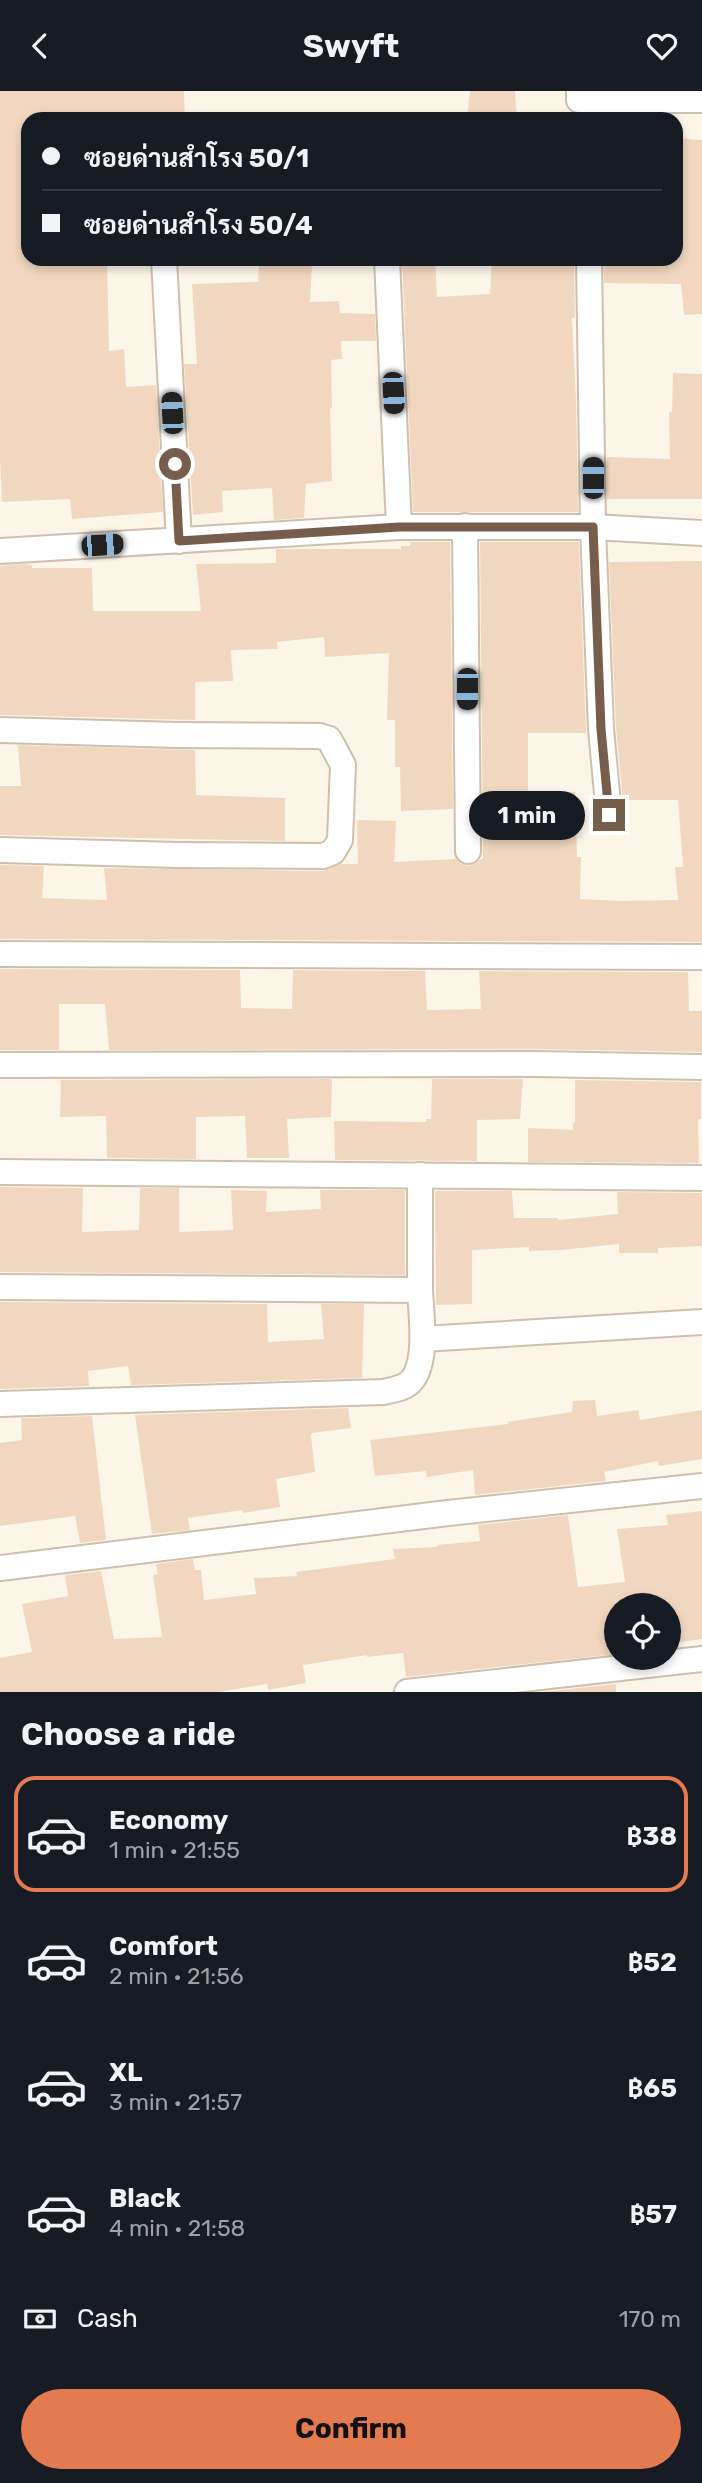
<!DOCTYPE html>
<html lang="en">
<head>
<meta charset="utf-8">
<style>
  :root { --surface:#171b24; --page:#242831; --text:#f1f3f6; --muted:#9ea1a6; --line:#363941; --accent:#e47b50 }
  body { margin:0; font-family:Rubik,Sarabun,sans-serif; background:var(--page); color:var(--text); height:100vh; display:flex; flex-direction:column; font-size:26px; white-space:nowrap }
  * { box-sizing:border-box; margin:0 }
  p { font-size:23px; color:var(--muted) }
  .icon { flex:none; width:38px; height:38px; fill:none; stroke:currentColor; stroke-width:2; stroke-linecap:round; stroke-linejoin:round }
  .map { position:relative; height:1601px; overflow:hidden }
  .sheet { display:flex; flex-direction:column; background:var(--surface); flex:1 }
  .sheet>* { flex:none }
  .guide { position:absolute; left:21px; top:21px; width:662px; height:154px; border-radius:21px; box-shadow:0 4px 10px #0003; display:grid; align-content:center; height:154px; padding:0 21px; background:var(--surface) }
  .buttons { position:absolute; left:604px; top:1502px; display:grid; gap:14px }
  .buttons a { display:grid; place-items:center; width:77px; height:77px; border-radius:50%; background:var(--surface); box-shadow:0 4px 10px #0003; font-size:35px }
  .end { position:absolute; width:32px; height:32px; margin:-16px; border:9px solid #775e4c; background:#fff; box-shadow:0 0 0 4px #fff }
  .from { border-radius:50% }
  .bubble { position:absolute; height:49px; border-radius:24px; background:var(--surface); box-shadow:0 4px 10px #0003; font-size:23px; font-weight:700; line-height:49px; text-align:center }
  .car { position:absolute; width:21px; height:42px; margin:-21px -10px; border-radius:9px; box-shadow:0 0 5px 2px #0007; background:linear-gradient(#222 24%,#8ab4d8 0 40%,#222 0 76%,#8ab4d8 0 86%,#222 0) }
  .guide b { display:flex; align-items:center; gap:24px; height:66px; font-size:26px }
  .guide b+b { border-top:2px solid var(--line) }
  .guide i { width:18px; height:18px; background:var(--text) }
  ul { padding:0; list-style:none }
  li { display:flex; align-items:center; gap:21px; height:116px; margin:0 14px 10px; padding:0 7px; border:4px solid transparent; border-radius:21px }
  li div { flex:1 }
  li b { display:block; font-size:26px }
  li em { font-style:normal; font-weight:700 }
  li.selected { border-color:var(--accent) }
  li>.icon { width:63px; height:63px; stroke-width:1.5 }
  h2 { padding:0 21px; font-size:32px; line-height:84px }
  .pay { display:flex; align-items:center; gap:18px; height:77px; padding:0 21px; font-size:26px }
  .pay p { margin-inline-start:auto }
  .cta { display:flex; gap:14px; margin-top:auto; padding:14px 21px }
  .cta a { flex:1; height:80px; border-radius:42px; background:var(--accent); color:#111; font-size:28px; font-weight:700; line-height:80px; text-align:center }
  header { display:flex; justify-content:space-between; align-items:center; height:91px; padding:0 21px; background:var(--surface); font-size:32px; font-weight:700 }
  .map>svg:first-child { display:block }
  .building { fill:#f2d7c0 }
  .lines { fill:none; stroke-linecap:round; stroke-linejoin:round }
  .minor-casing { stroke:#cfbfae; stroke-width:28 }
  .minor { stroke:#fff; stroke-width:24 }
  .route { stroke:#775e4c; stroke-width:9 }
</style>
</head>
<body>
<header><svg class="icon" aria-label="back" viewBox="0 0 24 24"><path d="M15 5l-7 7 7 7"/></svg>Swyft<svg class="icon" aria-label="heart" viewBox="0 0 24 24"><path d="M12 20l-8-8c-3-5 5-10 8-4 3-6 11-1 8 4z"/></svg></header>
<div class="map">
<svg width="702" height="1601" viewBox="0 0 702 1601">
  <rect width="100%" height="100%" fill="#fcf6e9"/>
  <g class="building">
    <polygon points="0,0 184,0 185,28 28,28 28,168 107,168 109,260 124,258 126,296 156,294 163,421 72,428 70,408 2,411 0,369"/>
    <polygon points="470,0 515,0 517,28 467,28"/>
    <polygon points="676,47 702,49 702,223 684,224 681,193 604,192 604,168 679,168 676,127"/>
    <polygon points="402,168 435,168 437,206 490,203 492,168 574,168 575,227 572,227 576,309 578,421 413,421"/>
    <polygon points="259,173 312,173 310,211 339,210 340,222 375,223 376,250 341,250 342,268 331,269 332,316 330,317 332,390 306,393 304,427 274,429 272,397 222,400 223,421 193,424 184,273 197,273 192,193 258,191"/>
    <polygon points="673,282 702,283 702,408 607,408 607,366 670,368 669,321 672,321"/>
    <polygon points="410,451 450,451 453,718 401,720 400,676 395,676 395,629 387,629 389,562 325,566 324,546 277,551 278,558 231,559 233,590 195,591 195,629 0,624 0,475 25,473 32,474 32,477 92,477 93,520 201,520 196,473 276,472 276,458 401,458 401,455 410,455"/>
    <polygon points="480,451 579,451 586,642 528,642 528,703 575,701 577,766 581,766 580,808 619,810 678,809 675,776 683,776 678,709 623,709 616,637 609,471 702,470 702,851 0,848 0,774 44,775 42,807 107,809 104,777 323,780 341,773 358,773 357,729 396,730 394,771 456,768 461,773 469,775 483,767"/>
    <polygon points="18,654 195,659 196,704 285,707 285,750 0,744 0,695 21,695"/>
    <polygon points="0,878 240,879 241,917 292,918 293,879 425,880 427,919 481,918 479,880 688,881 689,920 702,920 702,961 535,958 109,959 105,913 59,913 59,959 0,959"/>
    <polygon points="332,988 331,1026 287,1028 289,1067 247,1067 245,1025 196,1026 196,1068 107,1067 106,1025 60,1026 61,989"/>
    <polygon points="432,988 523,988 520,1028 477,1029 477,1070 335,1069 334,1030 426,1031 426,1028 431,1028"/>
    <polygon points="575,989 701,991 701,1028 698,1028 699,1072 528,1071 528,1037 573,1039 573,1032 575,1032"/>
    <polygon points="0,1096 83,1097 82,1141 139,1139 140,1097 179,1097 179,1141 233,1139 231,1099 267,1100 266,1121 321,1118 320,1099 405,1099 405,1184 0,1181"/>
    <polygon points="435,1100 512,1100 514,1127 558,1127 558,1129 618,1123 617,1101 702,1102 702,1155 658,1157 658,1162 619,1162 619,1153 561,1159 529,1160 529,1156 472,1159 472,1213 436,1214"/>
    <polygon points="0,1211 267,1213 268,1251 324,1248 321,1213 364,1213 362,1287 131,1294 128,1275 88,1280 89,1295 0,1298"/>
    <polygon points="595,1309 597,1325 638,1319 640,1329 702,1319 702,1368 659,1375 658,1370 604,1381 606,1390 475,1404 473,1379 427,1386 426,1380 375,1385 370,1349 508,1333 507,1331 572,1321 573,1310"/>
    <polygon points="348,1317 351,1337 312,1342 311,1345 315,1381 276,1388 280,1416 243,1422 242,1419 188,1427 190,1439 152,1443 135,1324"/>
    <polygon points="92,1325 106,1449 80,1452 75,1425 0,1435 0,1352 22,1349 21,1327"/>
    <polygon points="702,1420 702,1548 668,1553 668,1514 616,1514 616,1563 406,1586 403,1562 367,1566 367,1564 303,1574 306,1592 268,1599 267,1593 218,1601 0,1601 0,1567 32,1561 22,1513 68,1505 65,1484 101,1480 114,1548 162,1546 153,1484 158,1483 156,1473 193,1468 195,1479 201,1479 204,1509 256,1503 254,1487 297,1485 296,1481 395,1468 393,1458 438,1456 437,1454 480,1450 478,1434 568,1424 578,1496 625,1491 617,1438 668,1434 666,1424"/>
    <polygon points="616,1593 616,1601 541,1601"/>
  </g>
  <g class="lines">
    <g class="minor-casing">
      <g id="minor">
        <polyline points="579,0 579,9 702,9"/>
        <polyline points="164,168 179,450"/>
        <polyline points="387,168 399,436"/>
        <polyline points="589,168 593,436 601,638 609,724"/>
        <polyline points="465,435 468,760"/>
        <polyline points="0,460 399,436 593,436 702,442"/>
        <polyline points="0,639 177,644 320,645 329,648 343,674 340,749 333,761 323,765 177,764 0,759"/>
        <polyline points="0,863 702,866"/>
        <polyline points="0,974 535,973 702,976"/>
        <polyline points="0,1081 702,1087"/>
        <path d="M0,1196L420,1199C421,1223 429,1275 409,1292C402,1298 392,1299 383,1301L0,1313"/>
        <polyline points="420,1199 420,1084"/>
        <polyline points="423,1248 702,1231"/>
        <polyline points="0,1477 448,1422 702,1395"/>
        <polyline points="407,1601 702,1568"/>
      </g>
    </g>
    <use href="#minor" class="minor"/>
  </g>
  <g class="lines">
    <polyline class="route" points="175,373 179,450 399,436 593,436 601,638 609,724"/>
  </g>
</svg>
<div class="buttons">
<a><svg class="icon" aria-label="locate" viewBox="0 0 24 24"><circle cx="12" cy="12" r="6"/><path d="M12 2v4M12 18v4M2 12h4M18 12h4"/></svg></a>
</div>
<i class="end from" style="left:175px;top:373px"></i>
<i class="end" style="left:609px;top:724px"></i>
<div class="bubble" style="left:469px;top:700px;width:116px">1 min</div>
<i class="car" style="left:393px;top:302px;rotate:177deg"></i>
<i class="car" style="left:172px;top:322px;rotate:357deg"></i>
<i class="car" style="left:593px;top:387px;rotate:0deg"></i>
<i class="car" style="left:102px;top:454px;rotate:86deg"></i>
<i class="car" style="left:467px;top:598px;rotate:180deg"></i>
<div class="guide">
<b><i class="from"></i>ซอยด่านสำโรง 50/1</b>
<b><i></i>ซอยด่านสำโรง 50/4</b>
</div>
</div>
<section class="sheet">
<h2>Choose a ride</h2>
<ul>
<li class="selected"><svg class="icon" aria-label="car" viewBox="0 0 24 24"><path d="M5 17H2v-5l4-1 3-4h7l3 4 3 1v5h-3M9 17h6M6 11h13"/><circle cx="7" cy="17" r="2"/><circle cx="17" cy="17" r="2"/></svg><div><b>Economy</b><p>1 min · 21:55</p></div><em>฿38</em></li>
<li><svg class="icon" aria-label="car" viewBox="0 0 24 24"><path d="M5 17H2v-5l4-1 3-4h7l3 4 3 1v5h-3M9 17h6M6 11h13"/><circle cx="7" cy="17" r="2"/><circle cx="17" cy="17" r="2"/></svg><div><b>Comfort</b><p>2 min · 21:56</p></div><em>฿52</em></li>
<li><svg class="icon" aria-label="car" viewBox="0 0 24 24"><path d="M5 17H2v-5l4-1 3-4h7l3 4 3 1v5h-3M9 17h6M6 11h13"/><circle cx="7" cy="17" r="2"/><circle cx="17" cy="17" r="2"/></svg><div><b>XL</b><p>3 min · 21:57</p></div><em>฿65</em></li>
<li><svg class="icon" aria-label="car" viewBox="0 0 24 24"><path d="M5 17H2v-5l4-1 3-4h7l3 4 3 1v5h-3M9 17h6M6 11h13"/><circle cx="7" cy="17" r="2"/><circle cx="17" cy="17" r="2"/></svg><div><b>Black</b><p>4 min · 21:58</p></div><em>฿57</em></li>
</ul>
<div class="pay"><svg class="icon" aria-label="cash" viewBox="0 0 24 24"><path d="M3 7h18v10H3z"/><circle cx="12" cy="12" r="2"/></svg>Cash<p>170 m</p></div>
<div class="cta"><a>Confirm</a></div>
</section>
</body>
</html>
